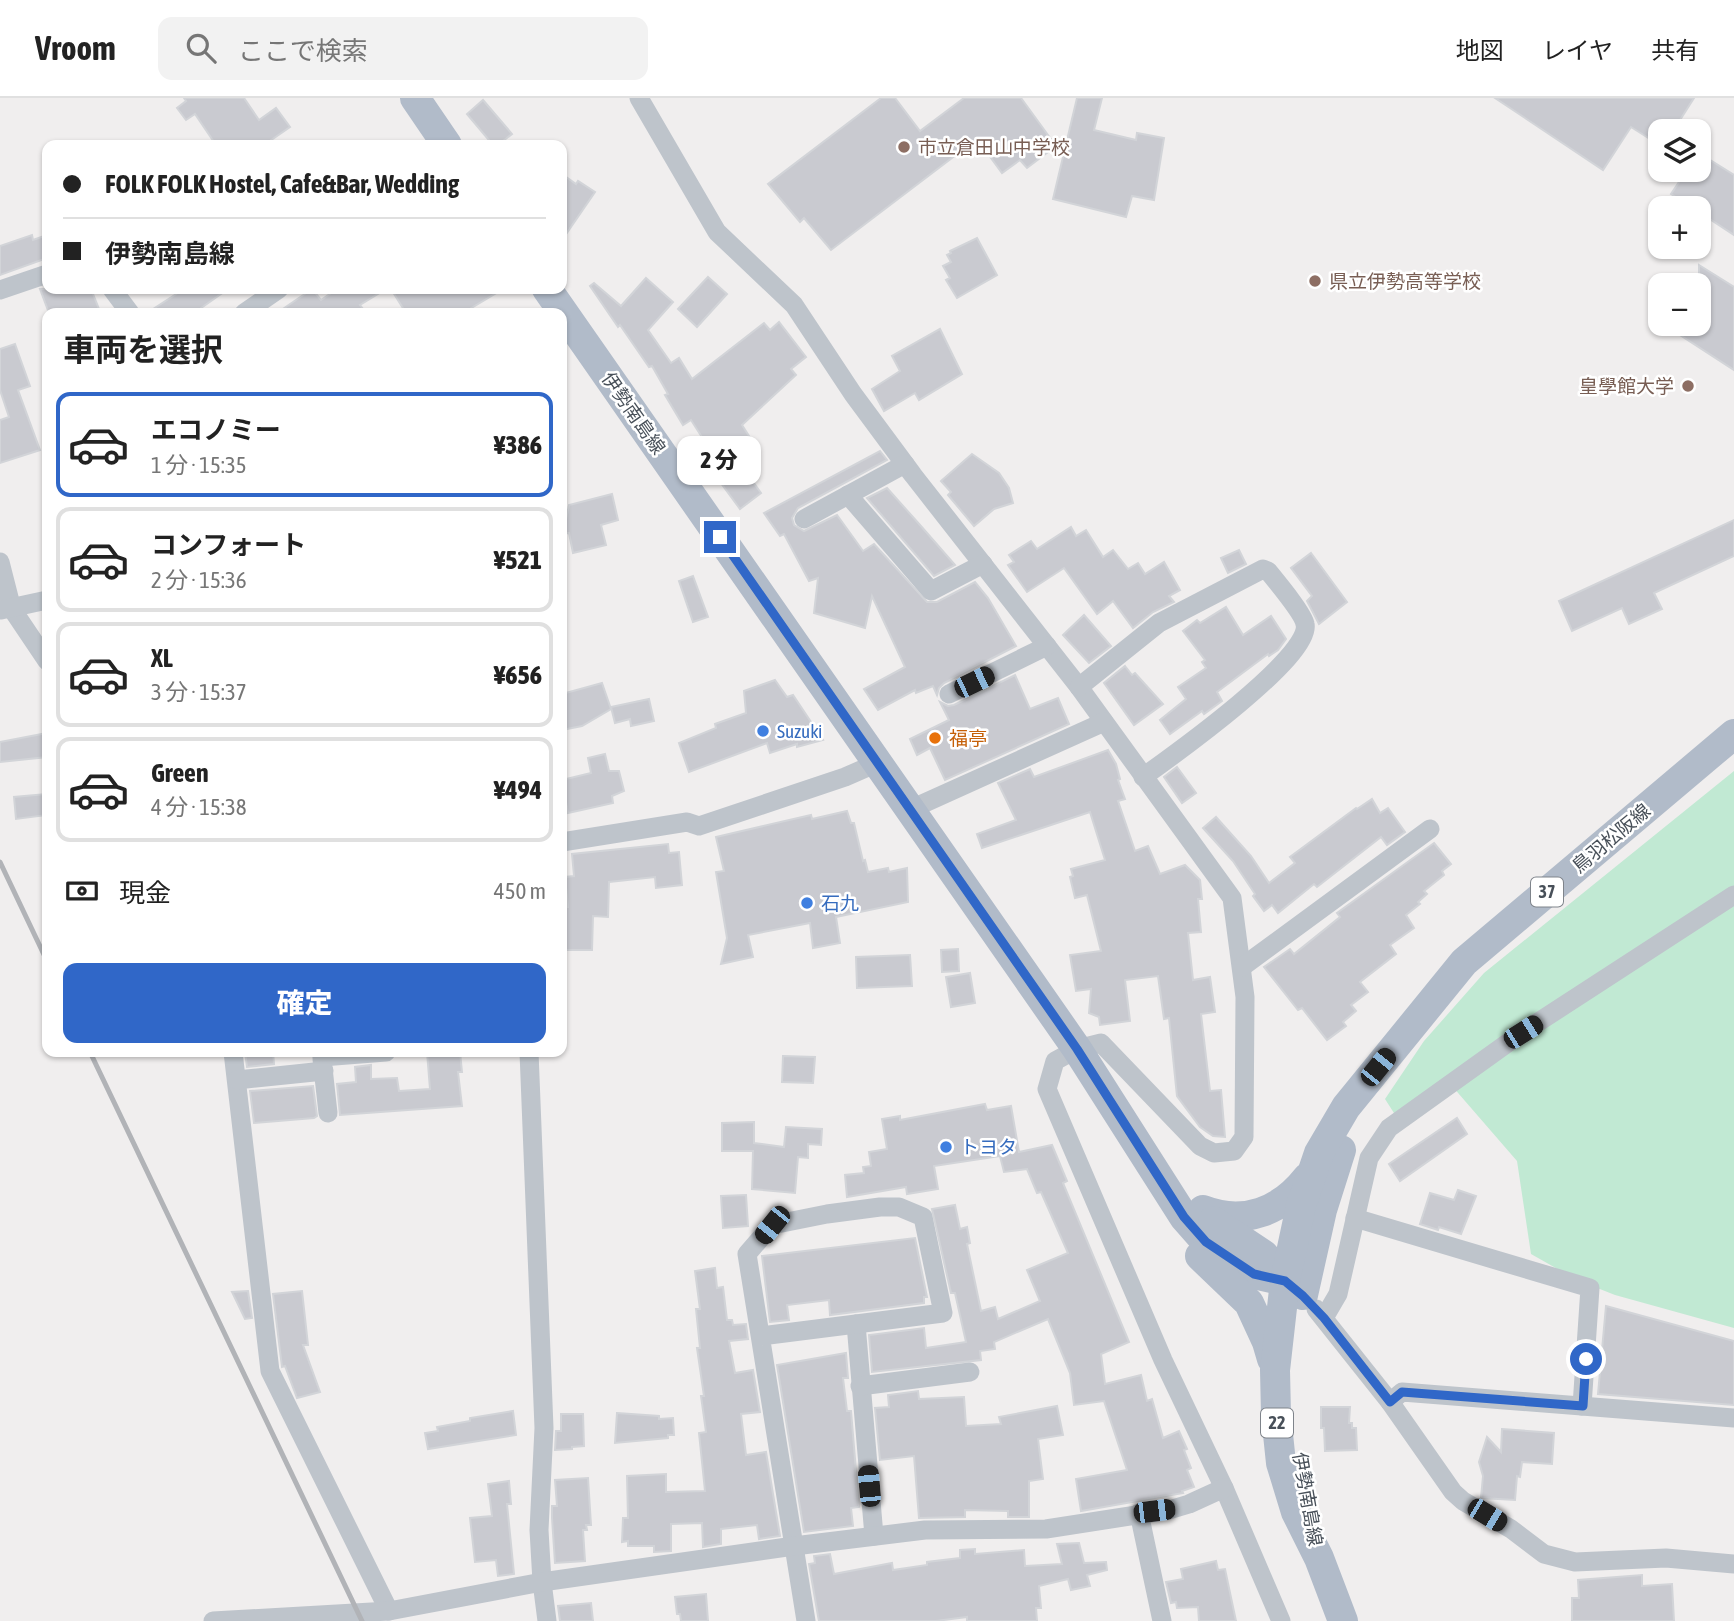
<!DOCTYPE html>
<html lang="ja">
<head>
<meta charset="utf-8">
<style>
  :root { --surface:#fff; --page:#f2f2f2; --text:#222; --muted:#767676; --line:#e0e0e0; --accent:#3067c8 }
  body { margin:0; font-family:"Asap Condensed","Noto Sans JP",sans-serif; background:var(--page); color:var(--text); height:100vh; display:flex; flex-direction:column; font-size:26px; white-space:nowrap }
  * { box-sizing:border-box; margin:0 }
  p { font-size:23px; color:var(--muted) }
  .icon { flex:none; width:38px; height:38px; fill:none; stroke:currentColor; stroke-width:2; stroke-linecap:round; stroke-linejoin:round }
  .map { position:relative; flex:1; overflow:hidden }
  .side { position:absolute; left:42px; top:210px; width:525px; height:749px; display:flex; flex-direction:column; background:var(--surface); border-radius:14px; box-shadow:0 2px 5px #0004 }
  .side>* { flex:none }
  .top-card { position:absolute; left:42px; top:42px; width:525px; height:154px; border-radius:14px; box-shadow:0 2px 5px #0004; display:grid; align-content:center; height:154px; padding:0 21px; background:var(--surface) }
  .controls { position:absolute; left:1648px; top:21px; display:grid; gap:14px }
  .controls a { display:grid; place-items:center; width:63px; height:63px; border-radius:14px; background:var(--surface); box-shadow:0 2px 5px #0004; font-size:35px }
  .end { position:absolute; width:32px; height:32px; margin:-16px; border:9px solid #3067c8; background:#fff; box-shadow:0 0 0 4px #fff }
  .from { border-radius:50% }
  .bubble { position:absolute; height:49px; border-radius:14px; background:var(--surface); box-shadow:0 2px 5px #0004; font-size:23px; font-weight:800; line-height:49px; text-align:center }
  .car { position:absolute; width:21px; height:42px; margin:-21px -10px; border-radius:9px; box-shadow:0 0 5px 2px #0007; background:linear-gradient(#222 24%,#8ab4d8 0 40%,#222 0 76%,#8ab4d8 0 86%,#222 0) }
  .top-card b { display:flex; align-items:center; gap:24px; height:66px; font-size:26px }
  .top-card b+b { border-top:2px solid var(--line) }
  .top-card i { width:18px; height:18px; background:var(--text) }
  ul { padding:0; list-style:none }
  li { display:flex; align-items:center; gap:21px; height:105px; margin:0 14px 10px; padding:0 7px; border:4px solid var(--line); border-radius:14px }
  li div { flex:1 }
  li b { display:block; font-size:26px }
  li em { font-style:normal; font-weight:800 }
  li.on { border-color:var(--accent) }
  li>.icon { width:63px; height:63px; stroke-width:1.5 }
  h2 { padding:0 21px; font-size:32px; line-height:84px }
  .pay { display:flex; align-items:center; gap:18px; height:77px; padding:0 21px; font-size:26px }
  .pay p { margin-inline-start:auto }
  .primary-button { display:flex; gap:14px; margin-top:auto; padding:14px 21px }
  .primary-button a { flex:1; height:80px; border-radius:14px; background:var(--accent); color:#fff; font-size:28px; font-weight:800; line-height:80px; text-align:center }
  header { display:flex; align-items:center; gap:42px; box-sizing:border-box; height:98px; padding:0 35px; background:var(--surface); border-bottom:2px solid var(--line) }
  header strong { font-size:33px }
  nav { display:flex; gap:38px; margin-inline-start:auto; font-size:24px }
  .search { width:490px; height:63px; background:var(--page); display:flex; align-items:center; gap:18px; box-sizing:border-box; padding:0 24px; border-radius:14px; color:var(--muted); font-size:26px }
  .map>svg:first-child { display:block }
  .green { fill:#c1e9d3 }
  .building { fill:#c9cad0; stroke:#d2d4d8; stroke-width:2 }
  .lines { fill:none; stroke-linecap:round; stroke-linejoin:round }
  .minor { stroke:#bec4cb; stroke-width:19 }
  .primary { stroke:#b1bbc9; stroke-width:30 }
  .rail { stroke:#b1b3b7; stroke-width:5 }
  .route { stroke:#3067c8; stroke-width:9 }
  .education-dot { fill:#8d6e63; stroke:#fff; stroke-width:2.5 }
  .shop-dot { fill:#3f7fe0; stroke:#fff; stroke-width:2.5 }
  .food-dot { fill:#e8710a; stroke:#fff; stroke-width:2.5 }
  .labels { text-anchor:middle; stroke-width:5; stroke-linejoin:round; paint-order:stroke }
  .shield { fill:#fff; stroke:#7f848b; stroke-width:2 }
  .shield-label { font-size:18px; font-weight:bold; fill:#485059 }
  .education-label { font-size:19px; fill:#785e54; stroke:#fff; text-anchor:start }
  .street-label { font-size:19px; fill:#485059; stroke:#fff }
  .shop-label { font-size:19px; fill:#366cbe; stroke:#fff; text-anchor:start }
  .food-label { font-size:19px; fill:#c56008; stroke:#fff; text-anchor:start }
</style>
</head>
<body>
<header>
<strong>Vroom</strong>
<div class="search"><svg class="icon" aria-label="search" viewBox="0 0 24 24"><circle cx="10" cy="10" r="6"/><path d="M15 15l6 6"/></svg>ここで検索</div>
<nav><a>地図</a><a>レイヤ</a><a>共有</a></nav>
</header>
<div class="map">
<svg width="1734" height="1523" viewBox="0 0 1734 1523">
  <rect width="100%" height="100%" fill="#f0eeee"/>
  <polygon class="green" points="1734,673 1734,1230 1615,1197 1577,1182 1531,1156 1517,1063 1452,988 1401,1026 1385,1001 1424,943 1484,875"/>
  <g class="building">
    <polygon points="184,0 244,0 259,22 276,10 290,29 264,47 216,47 195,16 186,22 177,10 186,3"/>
    <polygon points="881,0 895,0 920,33 964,0 1021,0 1056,48 1027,70 1020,62 1002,75 977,41 831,152 804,120 800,124 768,86"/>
    <polygon points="1077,0 1102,0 1094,32 1136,42 1137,35 1164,40 1154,102 1132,98 1126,119 1053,101"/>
    <polygon points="1495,0 1694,0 1673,33 1661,33 1661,48 1631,29 1603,72"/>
    <polygon points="483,2 512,36 498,47 493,47 467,16"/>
    <polygon points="1699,55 1734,77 1734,137 1699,114 1699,110 1693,110 1671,96 1687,72 1699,72"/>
    <polygon points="562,76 576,86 578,83 595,94 562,142"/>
    <polygon points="32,137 33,142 47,137 47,160 0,177 0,148"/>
    <polygon points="977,140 997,177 957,200 946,182 950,180 943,168 951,164 947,157 951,155 950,153"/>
    <polygon points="1699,167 1734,189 1734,272 1663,226 1699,226"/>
    <polygon points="708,179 727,196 697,229 678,211"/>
    <polygon points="646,180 673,204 648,232 671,265 679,260 692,281 764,225 770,232 779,224 806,259 791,271 796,277 742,327 758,352 739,364 761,395 740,411 715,377 723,372 691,322 683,327 665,297 668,296 652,268 649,269 620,227 618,229 590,188 594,185 621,208"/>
    <polygon points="40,191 91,191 99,211 80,215 49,215"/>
    <polygon points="184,191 228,191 194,215 147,215"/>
    <polygon points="312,191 321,202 337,191 386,191 360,207 366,215 277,215"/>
    <polygon points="391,191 503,191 463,215 406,215"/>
    <polygon points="940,231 962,276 919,302 915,295 884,313 872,291 900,273 892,258"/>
    <polygon points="15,246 30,288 18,292 40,352 0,365 0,322 9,319 0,292 0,251"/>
    <polygon points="880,353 887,362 798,410 792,420 794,427 804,433 837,417 863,453 874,446 927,504 937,504 975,484 988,500 1016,548 944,585 939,590 937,597 933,588 916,595 915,592 878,612 864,591 905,569 872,498 865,530 814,515 818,480 809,483 784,436 780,438 764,415"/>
    <polygon points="972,356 999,375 1009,390 1013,405 994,411 974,428 948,397 951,394 941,383"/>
    <polygon points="887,390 920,427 955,467 934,478 867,400"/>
    <polygon points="612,396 618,422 601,427 606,447 573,455 569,435 563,436 569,407"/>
    <polygon points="1734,422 1734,458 1654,495 1662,511 1629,526 1622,510 1572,533 1559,503"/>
    <polygon points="1071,429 1076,438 1086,432 1103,459 1113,452 1128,471 1138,465 1145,476 1164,464 1180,492 1169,498 1174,504 1153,514 1133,530 1113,503 1097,516 1064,470 1027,494 1008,467 1014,464 1009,457 1031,443 1037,451"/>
    <polygon points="1239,452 1246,466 1228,475 1221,460"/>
    <polygon points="1311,455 1347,504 1319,526 1307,503 1312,498 1291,470"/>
    <polygon points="693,478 708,519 693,524 679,483"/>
    <polygon points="1226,509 1243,537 1271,518 1286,541 1278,552 1269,558 1268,556 1217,594 1222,603 1204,616 1202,613 1170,636 1160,622 1186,601 1178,589 1206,570 1202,564 1205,562 1183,533 1197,522 1200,525"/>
    <polygon points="1084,517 1111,548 1089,565 1063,537"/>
    <polygon points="1125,568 1132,577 1135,575 1163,606 1134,627 1104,585"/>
    <polygon points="1015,577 1030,611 1058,600 1069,626 945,682 930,650 917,657 910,641 949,622 940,604 948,608 954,607"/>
    <polygon points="775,582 787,599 793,597 823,642 797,649 797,646 770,655 767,645 689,674 679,645 716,630 715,626 746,615 744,593"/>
    <polygon points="602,585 611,611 582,628 562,632 562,596"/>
    <polygon points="649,601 654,623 631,628 630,621 615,625 611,609"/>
    <polygon points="47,635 47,659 0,664 0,644"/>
    <polygon points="1108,652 1116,666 1120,681 1118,682 1125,701 1118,703 1135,753 1148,748 1160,776 1185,767 1200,782 1202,801 1198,801 1201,834 1188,835 1193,882 1210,879 1215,914 1201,916 1210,993 1221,992 1225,1039 1213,1038 1200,1029 1177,998 1169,920 1164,921 1158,878 1125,882 1130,923 1100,927 1099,919 1089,915 1091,891 1076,893 1070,857 1101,853 1087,797 1075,800 1070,779 1073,778 1071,771 1105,762 1090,714 982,750 977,736 1016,722 998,685 1030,671 1034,679"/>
    <polygon points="605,656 609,673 619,673 624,693 612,698 613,705 568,715 562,682 591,675 588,660"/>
    <polygon points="1177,669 1196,695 1182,705 1164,679"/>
    <polygon points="46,696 47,717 16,721 14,699"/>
    <polygon points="1372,701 1380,715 1388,710 1405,734 1387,747 1381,739 1317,789 1314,786 1278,815 1272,807 1264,813 1253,798 1255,796 1233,763 1203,730 1216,719 1251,758 1269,785 1295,765 1290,759 1356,710 1357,711"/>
    <polygon points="847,713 851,725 854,725 863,763 865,762 868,774 888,770 889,774 907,770 908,804 836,819 840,845 813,850 810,825 748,837 753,859 721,866 727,840 716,774 724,773 716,739 811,717 812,721"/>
    <polygon points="1434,745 1451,766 1442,773 1444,777 1424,793 1427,796 1418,804 1420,806 1406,817 1414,830 1390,847 1396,856 1360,884 1368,894 1351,907 1356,913 1343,924 1346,928 1327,942 1302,910 1298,912 1264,869 1290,851 1294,856 1340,819 1337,815"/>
    <polygon points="668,746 669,755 679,754 682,787 656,790 655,779 609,784 608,819 593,818 592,852 562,852 562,809 568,809 565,779 574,778 572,756"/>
    <polygon points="958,851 959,873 942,874 941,852"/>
    <polygon points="910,857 912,888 857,890 856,859"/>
    <polygon points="970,875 975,905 951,909 946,879"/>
    <polygon points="245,954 273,954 274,966 247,969"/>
    <polygon points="427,954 460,954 462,974 458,974 462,1008 340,1017 337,986 356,984 355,969 371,967 371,981 397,980 399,993 430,991"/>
    <polygon points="783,958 815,959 813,985 782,984"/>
    <polygon points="313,988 317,1018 314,1020 254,1025 250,993"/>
    <polygon points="985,1006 987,1012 1011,1008 1019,1054 1052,1047 1067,1083 1063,1085 1129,1244 1101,1256 1105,1286 1141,1277 1147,1303 1152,1301 1163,1340 1179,1333 1187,1351 1184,1352 1191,1370 1187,1372 1194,1389 1182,1393 1183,1395 1081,1413 1076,1381 1127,1372 1104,1303 1074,1307 1070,1275 1048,1221 994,1244 995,1251 980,1253 981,1262 872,1274 869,1237 924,1230 926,1250 966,1244 955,1195 951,1195 932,1111 955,1107 960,1131 967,1129 970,1145 967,1146 981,1213 995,1209 998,1221 1040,1203 1027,1172 1068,1155 1041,1094 1037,1095 1027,1071 1004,1074 1000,1058 934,1068 938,1091 907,1096 906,1089 847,1099 845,1077 864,1075 863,1069 871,1068 869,1054 887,1051 882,1021 900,1018 900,1022"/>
    <polygon points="1457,1020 1467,1036 1400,1083 1389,1066"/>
    <polygon points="754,1024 754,1045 784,1049 786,1029 822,1031 821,1047 808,1046 808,1060 798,1059 795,1095 752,1091 753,1053 722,1053 722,1025"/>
    <polygon points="1458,1092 1476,1098 1461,1136 1439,1129 1438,1132 1420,1126 1430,1095 1454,1102"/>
    <polygon points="746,1097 748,1128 723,1130 721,1098"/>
    <polygon points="915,1140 927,1199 924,1199 924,1205 830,1217 829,1202 787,1207 789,1222 770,1224 762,1158"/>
    <polygon points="715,1170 717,1190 723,1189 727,1222 732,1222 733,1227 746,1226 748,1241 729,1243 735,1275 753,1272 760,1314 741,1316 746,1357 766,1354 780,1438 759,1441 757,1427 721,1431 721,1446 703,1449 702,1425 671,1426 671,1453 654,1454 654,1448 628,1448 628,1443 622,1444 623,1420 628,1420 627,1378 666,1376 666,1394 705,1393 699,1335 706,1334 701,1298 704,1298 697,1250 700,1250 696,1211 700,1211 695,1173"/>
    <polygon points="248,1193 252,1220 245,1221 232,1194"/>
    <polygon points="302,1193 308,1247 303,1247 320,1294 297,1300 285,1268 282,1269 273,1196"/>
    <polygon points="1606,1208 1734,1243 1734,1307 1598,1296"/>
    <polygon points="846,1255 848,1280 843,1280 847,1313 851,1313 859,1409 851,1410 853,1428 804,1434 777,1267"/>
    <polygon points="918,1293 919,1301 964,1299 966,1328 1001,1326 999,1319 1057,1308 1063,1337 1038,1341 1043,1381 1029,1383 1029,1419 1008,1419 1008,1413 965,1412 965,1419 919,1420 914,1358 880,1362 875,1310 889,1309 888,1297"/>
    <polygon points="1321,1309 1350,1309 1349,1325 1352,1325 1352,1330 1356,1330 1357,1352 1325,1353 1324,1330 1321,1330"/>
    <polygon points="513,1313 516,1337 428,1351 425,1335 438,1333 437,1329 470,1323 470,1320"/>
    <polygon points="617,1315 659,1318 659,1321 673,1320 674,1337 668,1337 668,1340 615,1345"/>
    <polygon points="561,1316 583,1316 584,1348 572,1349 572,1351 555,1352 556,1333 561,1333"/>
    <polygon points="1502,1331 1554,1335 1552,1366 1522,1364 1520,1379 1517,1378 1515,1402 1481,1400 1483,1378 1479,1364 1487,1339 1501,1354"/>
    <polygon points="588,1380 591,1427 586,1427 587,1432 583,1432 585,1463 555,1465 552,1420 552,1408 557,1408 555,1382"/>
    <polygon points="509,1383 511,1406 507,1406 514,1476 498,1478 496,1462 475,1464 470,1420 492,1418 488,1386"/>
    <polygon points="1079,1445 1084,1465 1106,1464 1107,1472 1087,1477 1090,1488 1071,1492 1068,1481 1039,1488 1041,1510 1036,1510 1037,1523 967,1523 967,1519 936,1523 819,1523 818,1518 809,1466 815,1465 814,1458 830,1456 834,1476 892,1465 893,1472 927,1467 927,1464 960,1460 960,1452 975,1451 975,1456 1024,1452 1025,1468 1062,1466 1057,1446"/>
    <polygon points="1216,1463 1218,1472 1225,1471 1236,1523 1199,1523 1198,1509 1177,1510 1176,1504 1171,1505 1166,1484 1183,1481 1181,1471"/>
    <polygon points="1642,1477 1642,1488 1672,1486 1674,1523 1572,1523 1572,1500 1579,1500 1578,1482"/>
    <polygon points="706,1496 708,1523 681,1523 680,1516 677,1516 675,1499"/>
    <polygon points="591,1505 593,1523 560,1523 558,1508"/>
  </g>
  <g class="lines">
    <g class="minor">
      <polyline points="639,0 717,134 794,207 853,296 913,377 1079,589 1232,800 1245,899 1244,1039 1234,1053 1214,1055 1200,1048 1101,945 1077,951 1055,963 1047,991 1163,1262 1224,1390 1281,1523"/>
      <polyline points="112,191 130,215"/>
      <polyline points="0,192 47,176"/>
      <polyline points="244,215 279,191"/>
      <polyline points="848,397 931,493 983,466"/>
      <polyline points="804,421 905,366"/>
      <polyline points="0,464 12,511 47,563"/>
      <polyline points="1,512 47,502"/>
      <path d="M1079,589L1159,525L1263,471L1268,473C1276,483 1303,515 1305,526C1313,558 1171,659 1143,679"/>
      <polyline points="949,596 1047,548"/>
      <polyline points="909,712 1104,624"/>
      <polyline points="562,744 687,724 699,728 845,679 877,665"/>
      <polyline points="1242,869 1430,731"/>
      <polyline points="233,954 270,1273 389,1513"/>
      <polyline points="529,954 544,1330 539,1432 542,1484 547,1523"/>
      <polyline points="322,959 386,954"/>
      <polyline points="322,961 328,1015"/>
      <polyline points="237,982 324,973"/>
      <polyline points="1355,1120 1590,1190 1582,1308"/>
      <polyline points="1316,1211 1390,1304 1402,1294 1734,1320"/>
      <polyline points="1324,1220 1338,1196 1369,1060 1389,1030 1523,934 1734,797"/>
      <polyline points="856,1226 874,1438"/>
      <polyline points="761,1238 943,1215 923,1119 899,1109 880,1109 827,1116 772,1127 747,1156 806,1523"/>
      <polyline points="860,1288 970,1274"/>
      <polyline points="1390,1304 1453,1394 1463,1403 1511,1431 1544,1456 1575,1464 1666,1460 1734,1466"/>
      <polyline points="1139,1415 1162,1523"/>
      <polyline points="213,1523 389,1513 542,1484 794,1448 925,1432 1046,1431 1169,1412 1189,1406 1224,1390"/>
    </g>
    <g class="primary">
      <polyline points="415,0 447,47"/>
      <polyline points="547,191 1077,951 1184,1119 1206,1144 1254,1176 1285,1183"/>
      <path d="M1203,1112C1244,1128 1281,1113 1307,1080"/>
      <polyline points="1213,1123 1264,1157 1290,1187"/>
      <polyline points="1200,1158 1249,1205 1267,1244 1272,1261"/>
      <polyline points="1303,1197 1322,1112 1341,1052"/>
      <polyline points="1343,1523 1319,1460 1296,1414 1281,1365 1276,1317 1275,1272 1285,1183 1301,1108 1319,1055 1346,1009 1464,864 1734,636"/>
    </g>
    <g class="rail">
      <polyline points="0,764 47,863"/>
      <polyline points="90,954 362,1523"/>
    </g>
  </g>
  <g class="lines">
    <polyline class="route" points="720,439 1077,951 1184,1119 1206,1144 1254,1176 1285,1183 1303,1198 1324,1220 1390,1304 1402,1294 1583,1308 1586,1261"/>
  </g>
  <g class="education-dot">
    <circle cx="904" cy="49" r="7"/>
    <circle cx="1315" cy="183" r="7"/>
    <circle cx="1688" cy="288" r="7"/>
  </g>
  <g class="shop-dot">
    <circle cx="763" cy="633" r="7"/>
    <circle cx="807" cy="805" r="7"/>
    <circle cx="946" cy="1049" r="7"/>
  </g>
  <circle class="food-dot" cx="935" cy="640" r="7"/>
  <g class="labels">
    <g class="shield">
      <rect x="1531" y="779.5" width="32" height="29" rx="5"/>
      <rect x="1261" y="1310.5" width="32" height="29" rx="5"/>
    </g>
    <g class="shield-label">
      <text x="1547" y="800">37</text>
      <text x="1277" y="1331">22</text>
    </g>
    <g class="education-label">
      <text x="918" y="56">市立倉田山中学校</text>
      <text x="1329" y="190">県立伊勢高等学校</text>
      <text x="1674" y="295" text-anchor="end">皇學館大学</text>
    </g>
    <g class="street-label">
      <text transform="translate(634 315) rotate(55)" y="7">伊勢南島線</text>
      <text transform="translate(1611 740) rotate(-40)" y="7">鳥羽松阪線</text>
      <text transform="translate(1308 1401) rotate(80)" y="7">伊勢南島線</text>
    </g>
    <g class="shop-label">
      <text x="777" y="640">Suzuki</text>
      <text x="821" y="812">石九</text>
      <text x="960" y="1056">トヨタ</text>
    </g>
    <g class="food-label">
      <text x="949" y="647">福亭</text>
    </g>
  </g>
</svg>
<div class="controls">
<a><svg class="icon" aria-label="layers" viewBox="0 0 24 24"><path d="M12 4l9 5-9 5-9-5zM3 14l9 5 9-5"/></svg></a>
<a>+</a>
<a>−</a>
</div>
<i class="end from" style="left:1586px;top:1261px"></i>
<i class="end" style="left:720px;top:439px"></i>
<div class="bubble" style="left:677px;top:338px;width:84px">2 分</div>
<i class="car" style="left:974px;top:584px;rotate:64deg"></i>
<i class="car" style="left:1523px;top:934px;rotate:58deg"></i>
<i class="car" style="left:1378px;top:969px;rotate:39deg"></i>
<i class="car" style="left:772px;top:1127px;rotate:219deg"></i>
<i class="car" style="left:869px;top:1388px;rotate:355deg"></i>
<i class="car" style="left:1154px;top:1413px;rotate:83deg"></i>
<i class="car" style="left:1487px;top:1417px;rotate:121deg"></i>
<div class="top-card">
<b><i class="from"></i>FOLK FOLK Hostel, Cafe&amp;Bar, Wedding</b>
<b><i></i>伊勢南島線</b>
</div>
<section class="side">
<h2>車両を選択</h2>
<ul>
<li class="on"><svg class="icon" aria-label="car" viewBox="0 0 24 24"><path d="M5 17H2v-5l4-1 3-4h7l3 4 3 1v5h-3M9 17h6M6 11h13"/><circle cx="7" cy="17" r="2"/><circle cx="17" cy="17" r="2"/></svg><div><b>エコノミー</b><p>1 分 · 15:35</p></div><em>¥386</em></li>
<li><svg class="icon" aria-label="car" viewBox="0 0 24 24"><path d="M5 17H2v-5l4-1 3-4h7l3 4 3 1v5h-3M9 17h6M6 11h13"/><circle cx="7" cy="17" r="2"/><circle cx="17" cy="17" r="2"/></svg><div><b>コンフォート</b><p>2 分 · 15:36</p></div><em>¥521</em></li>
<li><svg class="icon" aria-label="car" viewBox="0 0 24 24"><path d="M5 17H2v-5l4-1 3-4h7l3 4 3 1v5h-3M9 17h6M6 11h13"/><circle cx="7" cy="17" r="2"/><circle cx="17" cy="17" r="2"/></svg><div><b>XL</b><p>3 分 · 15:37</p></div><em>¥656</em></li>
<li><svg class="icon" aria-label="car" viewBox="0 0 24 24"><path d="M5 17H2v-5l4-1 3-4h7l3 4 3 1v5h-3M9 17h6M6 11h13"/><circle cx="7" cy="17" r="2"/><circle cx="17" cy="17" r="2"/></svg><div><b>Green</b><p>4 分 · 15:38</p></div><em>¥494</em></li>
</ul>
<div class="pay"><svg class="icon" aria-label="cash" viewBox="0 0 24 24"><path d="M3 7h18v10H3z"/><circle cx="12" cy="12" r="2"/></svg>現金<p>450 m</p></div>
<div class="primary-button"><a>確定</a></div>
</section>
</div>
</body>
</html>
